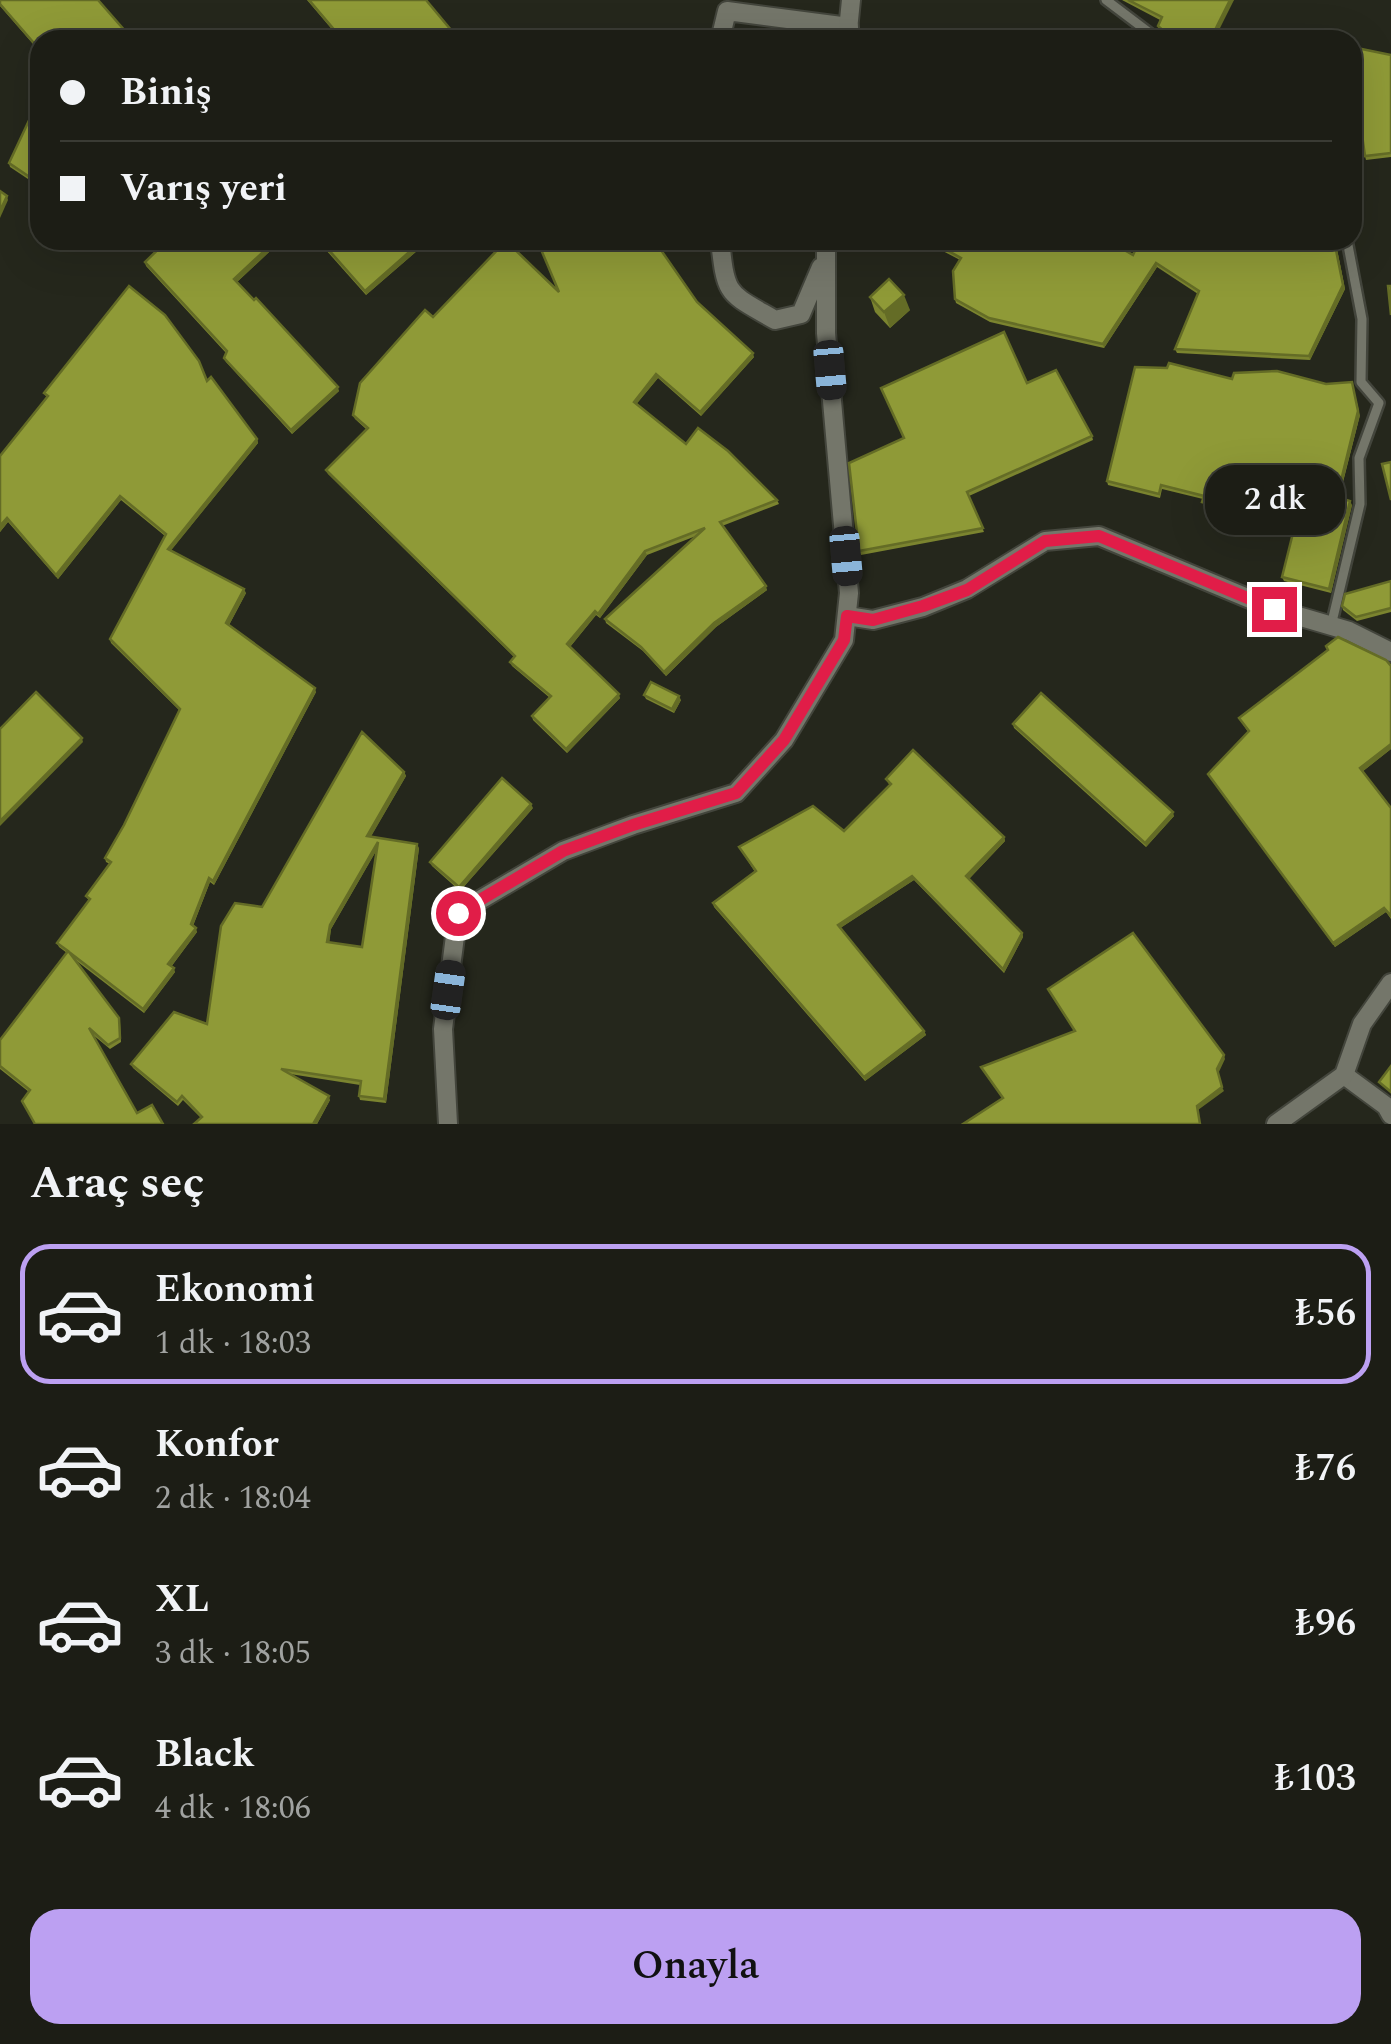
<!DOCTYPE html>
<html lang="tr">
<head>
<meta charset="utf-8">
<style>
  :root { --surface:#1c1d15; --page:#292a22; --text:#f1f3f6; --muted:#a0a2a0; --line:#3a3b34; --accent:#bca0f2 }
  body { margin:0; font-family:Spectral,serif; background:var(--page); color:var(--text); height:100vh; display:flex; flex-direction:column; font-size:38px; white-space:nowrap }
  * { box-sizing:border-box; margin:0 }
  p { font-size:32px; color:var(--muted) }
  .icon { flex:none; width:55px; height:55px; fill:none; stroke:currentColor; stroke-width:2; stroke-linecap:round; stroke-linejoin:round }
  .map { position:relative; height:1124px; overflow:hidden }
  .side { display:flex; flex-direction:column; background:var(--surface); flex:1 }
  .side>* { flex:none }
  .banner { position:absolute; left:30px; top:30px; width:1332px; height:220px; border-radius:30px; box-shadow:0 10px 40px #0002,0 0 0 2px var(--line); display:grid; align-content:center; height:220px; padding:0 30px; background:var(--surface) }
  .end { position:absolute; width:45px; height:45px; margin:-22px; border:12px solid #e11d48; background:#fff; box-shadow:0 0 0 5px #fff }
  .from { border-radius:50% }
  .bubble { position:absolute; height:70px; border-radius:30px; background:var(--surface); box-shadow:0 10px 40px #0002,0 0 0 2px var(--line); font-size:32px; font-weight:600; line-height:70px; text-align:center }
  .car { position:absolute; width:30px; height:60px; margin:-30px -15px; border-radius:12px; box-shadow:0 0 8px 2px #0007; background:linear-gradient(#222 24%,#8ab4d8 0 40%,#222 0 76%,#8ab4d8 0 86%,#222 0) }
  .banner b { display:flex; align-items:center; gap:35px; height:95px; font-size:38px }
  .banner b+b { border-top:2px solid var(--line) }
  .banner i { width:25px; height:25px; background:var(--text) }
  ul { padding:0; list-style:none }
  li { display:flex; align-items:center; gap:30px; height:140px; margin:0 20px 15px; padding:0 10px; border:5px solid transparent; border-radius:30px }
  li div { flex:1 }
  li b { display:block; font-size:38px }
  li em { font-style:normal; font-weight:600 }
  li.current { border-color:var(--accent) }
  li>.icon { width:90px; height:90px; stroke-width:1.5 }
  h2 { padding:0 30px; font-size:45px; line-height:120px }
  .cta { display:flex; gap:20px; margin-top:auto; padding:20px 30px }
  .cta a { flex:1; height:115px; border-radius:30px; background:var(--accent); color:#111; font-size:40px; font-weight:600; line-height:115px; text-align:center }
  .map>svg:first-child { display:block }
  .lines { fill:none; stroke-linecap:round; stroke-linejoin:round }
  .service-casing { stroke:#43453c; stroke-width:14 }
  .minor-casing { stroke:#43453c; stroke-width:22 }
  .service { stroke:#74766a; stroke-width:9 }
  .minor { stroke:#74766a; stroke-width:18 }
  .wall { fill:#7b842f; fill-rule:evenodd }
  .shaded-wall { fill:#646c26 }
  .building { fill:#8f9a37; stroke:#646c26; stroke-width:2.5; fill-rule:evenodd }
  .route { stroke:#e11d48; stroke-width:12 }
</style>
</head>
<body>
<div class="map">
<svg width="1391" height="1124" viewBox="0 0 1391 1124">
  <rect width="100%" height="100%" fill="#25271c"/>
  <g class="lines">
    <g class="service-casing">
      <g id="service">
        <polyline points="1106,0 1159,40"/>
        <polyline points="1331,626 1360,504 1359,458 1379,403 1361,382 1362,319 1347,240"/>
      </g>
    </g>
    <g class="minor-casing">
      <g id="minor">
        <polyline points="720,40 727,11 849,27"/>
        <polyline points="847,40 851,0"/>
        <path d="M720,240C726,297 727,292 775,320L801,314L821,267"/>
        <polyline points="847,616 873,620 923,607 967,589 1045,541 1099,536 1274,609 1349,631 1391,652"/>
        <polyline points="1344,1075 1386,1106 1391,1115"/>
        <polyline points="448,1124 443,1029 458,913 563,851 633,825 736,793 784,740 844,640 849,593 826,333 826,240"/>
        <polyline points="1276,1124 1344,1075 1362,1024 1391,983"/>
      </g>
    </g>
    <use href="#service" class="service"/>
    <use href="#minor" class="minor"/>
  </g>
  <g class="wall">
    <polygon points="0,0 40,40 40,52 0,6"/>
    <polygon points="307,0 426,0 456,36 458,40 341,40"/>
    <polygon points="1122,0 1234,0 1165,35 1159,30 1158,26 1160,20"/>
    <polygon points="1391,55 1391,157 1366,160 1365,156"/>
    <polygon points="40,97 40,187 10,167 9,163"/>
    <polygon points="168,240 282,240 237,282 339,391 292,434 226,362 224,358 226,353 146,266 145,262"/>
    <polygon points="317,240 411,240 418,250 366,295"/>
    <polygon points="934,240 1107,240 1133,255 1335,240 1345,289 1310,360 1177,353 1175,349 1198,294 1157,267 1104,348 990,322 956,303 955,299 960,260 939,249"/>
    <polygon points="558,291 697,302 754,357 701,416 658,378 636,404 686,444 777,500 779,504 722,526 767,590 716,627 666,676 643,651 606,623 605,619 696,536 647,555 600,618 596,615 570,647 620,698 567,753 533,720 532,716 550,698 512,666 510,662 514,657 328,474 326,470 366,429 355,419 353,415 433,317"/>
    <polygon points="870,297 910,310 890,328 875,312"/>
    <polygon points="207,381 257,439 258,443 171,550 246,593 229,625 316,692 214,885 210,882 193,926 197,932 171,967 175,972 144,1013 74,959 120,1022 121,1042 110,1049 92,1034 137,1113 163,1124 29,1092 0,1069 0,1040 67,953 59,947 57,943 89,901 86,896 110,864 106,862 105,858 124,825 180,711 111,643 110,639 165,536 121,500 58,579 8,522 0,532 0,456 47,398 44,393"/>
    <polygon points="1027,383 1092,436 1093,440 969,496 984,532 861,555 859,551"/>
    <polygon points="1360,415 1339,498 1352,505 1331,593 1284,581 1282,577 1294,529 1203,506 1203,499 1162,489 1160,498 1108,485 1107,481"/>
    <polygon points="1391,581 1391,612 1357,621 1343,610 1342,606"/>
    <polygon points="1391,666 1391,749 1363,771 1391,808 1391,919 1386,912 1335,947 1208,774 1248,732 1239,718"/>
    <polygon points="644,695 681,700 674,713 646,699"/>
    <polygon points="1013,724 1174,816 1146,847 1014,728"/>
    <path d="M404,772L406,776L371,836L419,848L386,1103L360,1100L359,1096L360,1085L290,1074L330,1100L317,1124H194L201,1118L183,1100L178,1106L133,1068L131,1064L207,1024L262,907ZM376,851L362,947L329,942L331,929Z"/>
    <polygon points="886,779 1004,837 1005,841 969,879 1022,933 1023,937 1004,973 914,880 840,928 924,1031 926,1035 865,1081 714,907 713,903 755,872 739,847 844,831 890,786"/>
    <polygon points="533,808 460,891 432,866 430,862"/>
  </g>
  <g class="shaded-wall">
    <polygon points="1230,0 1234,0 1214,40 1210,40"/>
    <polygon points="7,196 8,200 0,218 0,211"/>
    <polygon points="276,240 282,240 236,283 234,279"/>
    <polygon points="1335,240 1345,289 1310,360 1309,356"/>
    <polygon points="416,246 418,250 366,295 365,291"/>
    <polygon points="1156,263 1157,267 1104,348 1103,344"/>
    <polygon points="904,295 910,310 890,328 884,312"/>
    <polygon points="753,353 754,357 701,416 700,412"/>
    <polygon points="656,374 658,378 635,406 634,402"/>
    <polygon points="1352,382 1360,415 1338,501 1337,497"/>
    <polygon points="338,387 339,391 292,434 291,430"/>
    <polygon points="257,439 258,443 169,553 168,549"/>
    <polygon points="120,496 121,500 58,579 56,575"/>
    <polygon points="1350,501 1352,505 1331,593 1329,589"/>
    <polygon points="7,518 8,522 0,532 0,526"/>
    <polygon points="645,551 647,555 600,618 598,614"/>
    <polygon points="766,586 767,590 716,627 666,676 664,672 714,623"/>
    <polygon points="244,589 246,593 228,627 226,623"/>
    <polygon points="595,611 596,615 569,648 567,644"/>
    <polygon points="315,688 316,692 214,885 213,881"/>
    <polygon points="619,694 620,698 567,753 566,749"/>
    <polygon points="679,696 681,700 674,713 672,709"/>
    <polygon points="82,738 83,742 0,826 0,821"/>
    <polygon points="1391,744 1391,749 1362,772 1360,768"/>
    <polygon points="404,772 406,776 369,840 367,836"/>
    <polygon points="531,804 533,808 460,891 459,887"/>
    <polygon points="1173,812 1174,816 1146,847 1145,843"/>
    <polygon points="1004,837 1005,841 968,880 966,876"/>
    <polygon points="378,842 379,846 331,929 329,946 327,942 330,925"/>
    <polygon points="417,844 419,848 386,1103 384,1099"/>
    <polygon points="912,876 914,880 839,929 838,925"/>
    <polygon points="209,878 210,882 192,928 191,924"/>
    <polygon points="1384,908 1386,912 1335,947 1333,943"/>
    <polygon points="196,928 197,932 170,968 168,964"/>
    <polygon points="1022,933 1023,937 1004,973 1003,969"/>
    <polygon points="174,968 175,972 144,1013 143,1009"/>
    <polygon points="924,1031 926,1035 865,1081 864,1077"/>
    <polygon points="1224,1055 1225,1059 1218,1074 1217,1069"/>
    <polygon points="1222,1087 1224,1091 1198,1110 1200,1124 1197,1106"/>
    <polygon points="329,1096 330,1100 317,1124 313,1124"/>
  </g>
  <g class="building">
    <polygon points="0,0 98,0 133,40 40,40 40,50 0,4"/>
    <polygon points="309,0 426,0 456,36 452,40 343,40"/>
    <polygon points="1128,0 1230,0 1210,40 1165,40 1165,32 1158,26 1162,17"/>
    <polygon points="1135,33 1144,40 1129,40"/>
    <polygon points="1352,47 1391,55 1391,153 1365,156 1352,64"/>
    <polygon points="40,97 40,184 9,163"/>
    <polygon points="0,191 7,196 0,211"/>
    <polygon points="168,240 276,240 234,279 254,300 256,298 338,387 291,430 224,358 227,351 145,262"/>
    <polygon points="320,240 411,240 416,246 365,291"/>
    <polygon points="537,240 654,240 697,302 753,353 700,412 656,374 634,402 686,444 698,428 728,451 777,500 720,522 766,586 714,623 664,672 641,647 605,619 705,528 645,551 598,614 595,611 567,644 619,694 566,749 532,716 551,696 510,662 515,656 326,470 368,428 353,415 360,383 425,310 433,317 506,241 559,292"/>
    <polygon points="935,240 1107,240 1133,255 1140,240 1334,240 1343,285 1309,356 1175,349 1199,291 1156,263 1103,344 989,318 955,299 953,271 961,258 938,245"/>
    <polygon points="889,279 904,295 884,312 870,297"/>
    <polygon points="129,286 165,315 199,361 207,381 211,377 257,439 168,549 244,589 226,623 315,688 213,881 209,878 191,924 196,928 168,964 174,968 143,1009 69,952 119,1018 120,1038 108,1045 89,1028 137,1113 152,1105 163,1124 35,1124 22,1101 30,1090 0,1066 0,1040 68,951 57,943 90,899 86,896 111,862 105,858 124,825 180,709 110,639 166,534 120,496 56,575 7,518 0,526 0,456 48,396 44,393"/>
    <polygon points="1388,286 1391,286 1391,315"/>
    <polygon points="1004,332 1027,383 1056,370 1092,436 967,492 983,528 859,551 849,463 904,438 881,388"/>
    <polygon points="1169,363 1232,379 1234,373 1277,371 1326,384 1352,382 1358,411 1337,497 1350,501 1329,589 1282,577 1295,525 1202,502 1204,496 1161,485 1159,494 1107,481 1135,367 1167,368"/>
    <polygon points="1391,462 1391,500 1382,464"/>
    <polygon points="1391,581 1391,608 1356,617 1342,606 1345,594"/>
    <polygon points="1338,637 1386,660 1391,666 1391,744 1360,768 1391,808 1391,916 1384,908 1333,943 1208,774 1249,731 1239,718 1328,650 1326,646"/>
    <polygon points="651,682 679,696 672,709 644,695"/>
    <polygon points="36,692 82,738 0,821 0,729"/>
    <polygon points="1041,693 1173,812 1145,843 1013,724"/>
    <path d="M362,732L404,772L367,836L417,844L384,1099L359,1096L361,1081L281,1069L329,1096L313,1124H194L202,1117L182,1096L177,1102L131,1064L174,1012L207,1024L221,926L235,903L262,907ZM378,842L362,947L327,942L330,925Z"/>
    <polygon points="913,750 1004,837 966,876 1022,933 1003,969 912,876 838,925 924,1031 864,1077 713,903 756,871 739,847 813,806 844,831 891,784 886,779"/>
    <polygon points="502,778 531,804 459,887 430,862"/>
    <polygon points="1133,933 1224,1055 1217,1069 1222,1087 1197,1106 1200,1124 963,1124 1003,1098 981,1067 1075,1031 1048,989"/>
    <polygon points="1391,1066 1391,1092 1379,1082"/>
  </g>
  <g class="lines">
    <polyline class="route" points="458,913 563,851 633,825 736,793 784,740 844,640 847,616 873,620 923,606 967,590 1045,541 1099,536 1274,609"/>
  </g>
</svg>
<i class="end from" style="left:458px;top:913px"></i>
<i class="end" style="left:1274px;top:609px"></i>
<div class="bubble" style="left:1205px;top:465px;width:140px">2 dk</div>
<i class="car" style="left:830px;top:370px;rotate:175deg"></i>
<i class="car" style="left:846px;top:556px;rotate:175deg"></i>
<i class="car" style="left:448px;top:990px;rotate:8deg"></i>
<div class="banner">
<b><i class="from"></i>Biniş</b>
<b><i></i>Varış yeri</b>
</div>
</div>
<section class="side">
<h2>Araç seç</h2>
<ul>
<li class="current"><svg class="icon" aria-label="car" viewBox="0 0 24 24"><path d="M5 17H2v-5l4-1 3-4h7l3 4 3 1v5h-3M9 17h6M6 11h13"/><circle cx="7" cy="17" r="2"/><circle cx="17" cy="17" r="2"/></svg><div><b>Ekonomi</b><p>1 dk · 18:03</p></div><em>₺56</em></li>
<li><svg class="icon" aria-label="car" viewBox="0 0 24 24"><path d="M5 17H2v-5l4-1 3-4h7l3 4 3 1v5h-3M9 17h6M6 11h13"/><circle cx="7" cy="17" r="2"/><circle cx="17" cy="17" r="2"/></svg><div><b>Konfor</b><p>2 dk · 18:04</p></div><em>₺76</em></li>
<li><svg class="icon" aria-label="car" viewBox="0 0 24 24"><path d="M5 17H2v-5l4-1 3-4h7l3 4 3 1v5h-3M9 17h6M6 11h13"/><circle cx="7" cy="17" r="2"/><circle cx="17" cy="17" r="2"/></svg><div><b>XL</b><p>3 dk · 18:05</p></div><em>₺96</em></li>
<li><svg class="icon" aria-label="car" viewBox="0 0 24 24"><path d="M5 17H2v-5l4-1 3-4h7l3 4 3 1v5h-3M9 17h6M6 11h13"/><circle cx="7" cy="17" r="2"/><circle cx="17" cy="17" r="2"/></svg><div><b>Black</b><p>4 dk · 18:06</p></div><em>₺103</em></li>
</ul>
<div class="cta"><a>Onayla</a></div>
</section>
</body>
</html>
